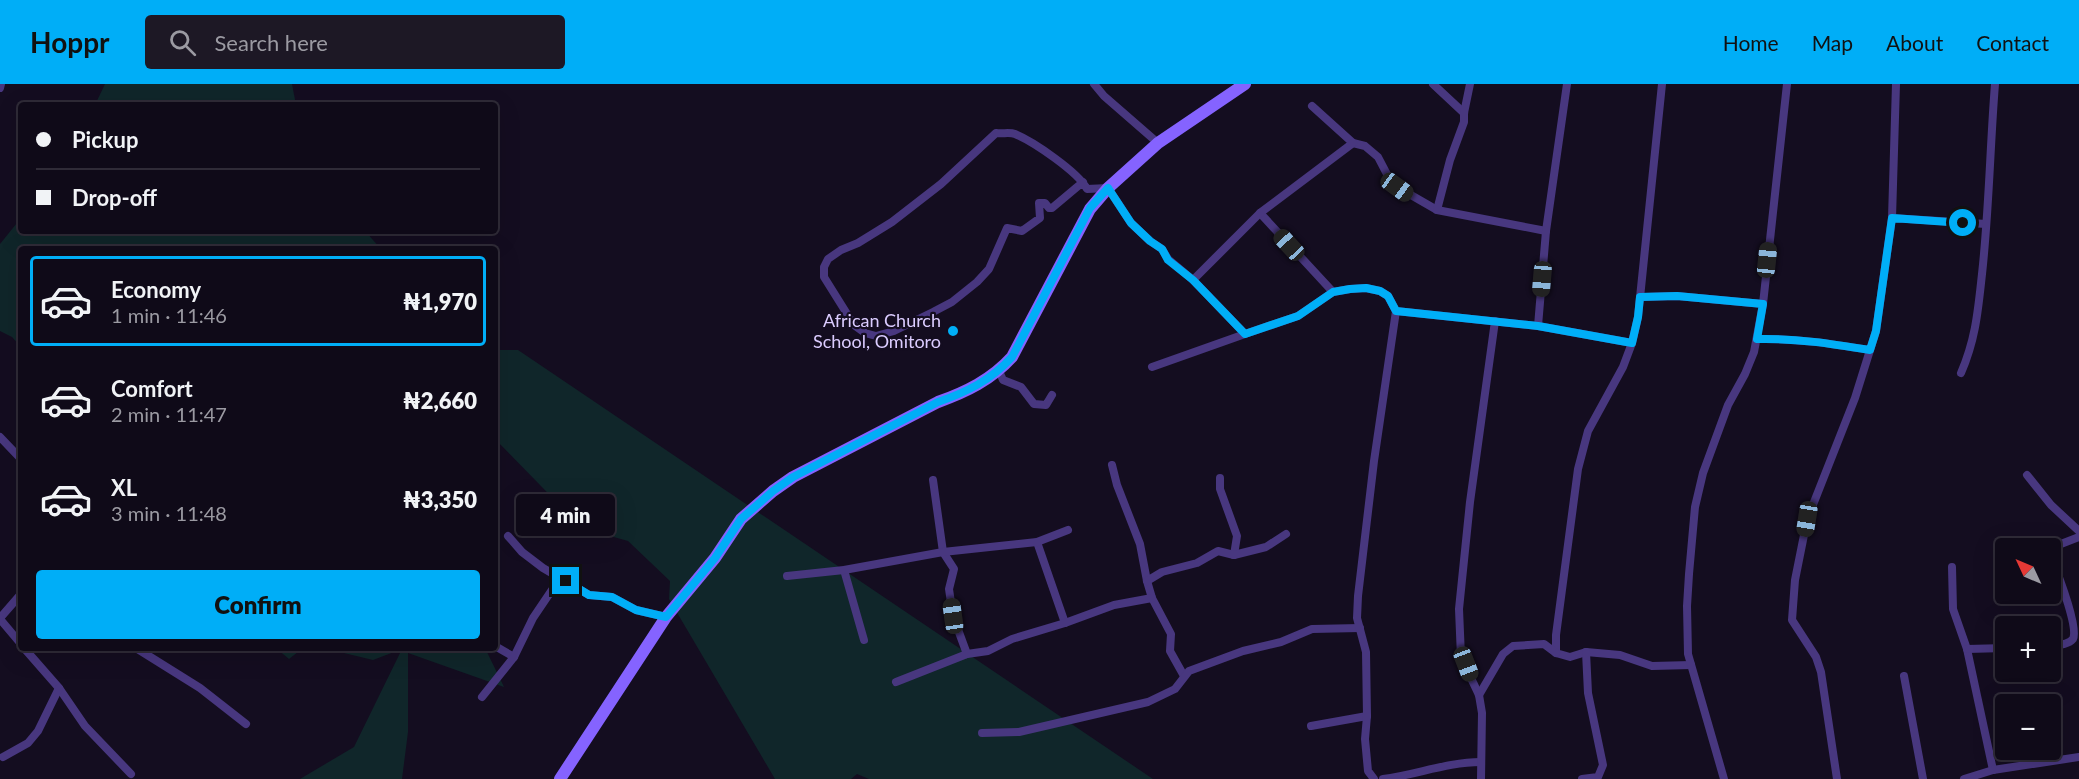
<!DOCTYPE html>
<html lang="en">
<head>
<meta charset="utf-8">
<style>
  :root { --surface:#0f0a18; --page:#1d1825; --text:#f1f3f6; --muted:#9b9aa2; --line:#2f2b37; --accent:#00aef7 }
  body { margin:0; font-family:Lato,sans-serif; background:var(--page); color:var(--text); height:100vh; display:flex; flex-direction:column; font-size:22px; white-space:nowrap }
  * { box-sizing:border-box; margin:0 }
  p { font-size:20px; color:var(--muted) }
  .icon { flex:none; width:33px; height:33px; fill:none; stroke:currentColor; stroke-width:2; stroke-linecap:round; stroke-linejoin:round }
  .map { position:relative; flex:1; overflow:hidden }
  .side { position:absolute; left:18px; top:162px; width:480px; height:405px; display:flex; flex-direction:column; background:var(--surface); border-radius:6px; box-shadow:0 6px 24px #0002,0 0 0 2px var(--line) }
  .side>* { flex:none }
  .hud { position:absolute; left:18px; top:18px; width:480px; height:132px; border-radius:6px; box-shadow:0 6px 24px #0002,0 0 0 2px var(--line); display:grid; align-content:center; height:132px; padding:0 18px; background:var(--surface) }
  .needle { width:39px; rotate:314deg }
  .tools { position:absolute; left:1995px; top:454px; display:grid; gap:12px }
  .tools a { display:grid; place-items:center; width:66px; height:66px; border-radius:6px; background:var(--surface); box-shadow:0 6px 24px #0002,0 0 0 2px var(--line); font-size:30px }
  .end { position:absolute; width:27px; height:27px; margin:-14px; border:8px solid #00aef7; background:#111; box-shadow:0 0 0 3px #111 }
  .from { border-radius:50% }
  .bubble { position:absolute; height:42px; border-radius:6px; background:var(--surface); box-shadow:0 6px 24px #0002,0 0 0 2px var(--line); font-size:20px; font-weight:800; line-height:42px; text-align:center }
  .car { position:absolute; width:18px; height:36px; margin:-18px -9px; border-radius:8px; box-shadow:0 0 4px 2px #0007; background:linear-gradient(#222 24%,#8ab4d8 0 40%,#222 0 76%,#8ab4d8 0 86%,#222 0) }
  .hud b { display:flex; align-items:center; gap:21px; height:57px; font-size:22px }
  .hud b+b { border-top:2px solid var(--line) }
  .hud i { width:15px; height:15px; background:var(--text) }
  ul { padding:10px 0 0; list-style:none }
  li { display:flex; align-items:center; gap:18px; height:90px; margin:0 12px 9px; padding:0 6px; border:3px solid transparent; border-radius:6px }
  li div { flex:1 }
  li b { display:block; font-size:22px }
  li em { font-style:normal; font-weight:800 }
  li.active { border-color:var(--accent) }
  li>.icon { width:54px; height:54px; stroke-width:1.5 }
  .action { display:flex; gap:12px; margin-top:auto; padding:12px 18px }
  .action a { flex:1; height:69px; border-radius:6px; background:var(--accent); color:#111; font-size:24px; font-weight:800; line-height:69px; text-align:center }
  header { display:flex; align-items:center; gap:36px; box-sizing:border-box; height:84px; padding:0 30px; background:var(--accent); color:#111 }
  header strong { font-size:28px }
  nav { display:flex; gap:33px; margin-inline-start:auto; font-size:21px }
  .search { width:420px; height:54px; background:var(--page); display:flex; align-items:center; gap:15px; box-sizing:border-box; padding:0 21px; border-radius:6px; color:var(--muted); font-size:22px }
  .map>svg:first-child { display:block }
  .green { fill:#10262a }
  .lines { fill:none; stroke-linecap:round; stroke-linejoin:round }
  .minor { stroke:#48377f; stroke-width:8 }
  .secondary { stroke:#8563ff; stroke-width:12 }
  .route { stroke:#00aef7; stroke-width:8 }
  .poi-dot { fill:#00aef7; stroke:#140d20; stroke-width:2 }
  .labels { text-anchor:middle; stroke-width:4.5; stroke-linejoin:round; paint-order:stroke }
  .poi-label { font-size:18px; fill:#dbccff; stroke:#140d20; text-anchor:end }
</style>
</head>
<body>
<header>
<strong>Hoppr</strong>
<div class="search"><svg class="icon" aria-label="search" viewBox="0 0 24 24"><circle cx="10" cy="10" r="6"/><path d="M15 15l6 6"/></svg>Search here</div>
<nav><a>Home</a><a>Map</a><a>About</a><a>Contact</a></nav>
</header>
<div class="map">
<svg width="2079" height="695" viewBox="0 0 2079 695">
  <rect width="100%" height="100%" fill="#140d20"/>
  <g class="green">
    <polygon points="105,0 292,0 296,21 95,21"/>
    <polygon points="21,134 21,147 365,147 381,165 21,165 21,263 12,253 0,247 0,160"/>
    <polygon points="495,266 518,266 1153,695 869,695 857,690 851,695 775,695 669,515 670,497 628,457 582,444 495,355"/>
    <polygon points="276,564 303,564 289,575"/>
    <polygon points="323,564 485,564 504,603 408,569 408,648 402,695 300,695 354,663 402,565 373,576"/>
  </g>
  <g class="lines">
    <g class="minor">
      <polyline points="1094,0 1104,12 1158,59"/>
      <polyline points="1433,0 1464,29"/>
      <polyline points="1662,0 1638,233 1632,259 1623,283 1588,347 1578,385 1556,551 1556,569 1570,573 1586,568 1620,571 1652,582 1691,581"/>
      <polyline points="0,4 1,0"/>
      <polyline points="1312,22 1353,59 1365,62 1378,73 1389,94 1397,103 1437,126 1546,147"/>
      <path d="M1083,98L1052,124H1049L1045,119H1039L1040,134L1022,147L1007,144L989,185L977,198L952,218L933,228L894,247L876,252L865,249L854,241L824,193V183L828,175L841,166L858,159L892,138L941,100L996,49C1002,50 1010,48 1015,50C1034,58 1078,88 1087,105L1108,104L1131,139L1150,157L1162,165L1168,175L1193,196L1245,250L1298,232L1333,208L1350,205L1366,204L1380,207L1388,212L1396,227L1538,242L1632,259"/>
      <polyline points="1437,126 1450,76 1464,38 1464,29 1470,0"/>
      <polyline points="1260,129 1333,208"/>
      <polyline points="1892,134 1986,140"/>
      <polyline points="1193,196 1260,129 1353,59"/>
      <polyline points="1640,213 1677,212 1763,220"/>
      <polyline points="1538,242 1546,147 1567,0"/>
      <path d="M1757,255C1795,254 1833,260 1870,266"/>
      <polyline points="1152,283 1245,250"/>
      <polyline points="999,287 1003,296 1021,303 1034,320 1046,321 1052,311"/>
      <path d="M1961,289C1976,254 1978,226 1982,190C1989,127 1990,63 1995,0"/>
      <polyline points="0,353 21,375"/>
      <polyline points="1112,381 1117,401 1140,460 1147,497 1152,514 1171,550 1170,567 1184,592"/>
      <polyline points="2027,391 2051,421 2079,447"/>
      <polyline points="1220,394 1220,405 1237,452 1234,471"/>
      <polyline points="933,396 943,468 954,485 949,505 953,532 967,570"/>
      <polyline points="508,452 522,468 543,484 589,511 612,513 636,526 666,533"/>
      <polyline points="1037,458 1065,539"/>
      <polyline points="2048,465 2079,453"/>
      <path d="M2050,470C2056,485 2079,543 2073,555C2068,561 2057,561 2050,562"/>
      <polyline points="2003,479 2006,478"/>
      <polyline points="1952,483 1953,525 1967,565 1993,686"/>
      <polyline points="844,486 864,556"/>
      <polyline points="787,492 844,486 943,468 1037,458 1068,446"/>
      <polyline points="1147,497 1162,488 1197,479 1218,467 1234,471 1266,463 1286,450"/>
      <polyline points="0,534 21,510"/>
      <polyline points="0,535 21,560"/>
      <polyline points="495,562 514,573"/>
      <polyline points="24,564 59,604 85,642 131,690"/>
      <polyline points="136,564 200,604 246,640"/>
      <polyline points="1967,565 2006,564"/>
      <polyline points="1904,592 1923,695"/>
      <polyline points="896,598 967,570 988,567 1012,555 1065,539 1114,521 1152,514"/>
      <polyline points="1479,611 1503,570 1513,562 1544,560 1556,569"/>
      <polyline points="482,613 514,573 533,534 560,494"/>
      <polyline points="1311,642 1367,632"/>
      <polyline points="982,649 1019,648 1148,618 1175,605 1189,587 1243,567 1281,558 1312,545 1360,544"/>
      <polyline points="3,673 28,659 38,647 59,604"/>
      <polyline points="1374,695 1368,687 1365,655 1367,632 1366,568 1357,534 1358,512 1374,377 1396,227"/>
      <path d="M1383,695C1416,691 1447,678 1481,678"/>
      <polyline points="1481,695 1482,629 1479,611 1461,573 1459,525 1470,418 1495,237"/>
      <polyline points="1582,695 1598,693 1603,681 1588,609 1586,568"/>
      <polyline points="1724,695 1688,570 1687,522 1689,490 1695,423 1703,389 1728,321 1745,290 1754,268 1763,220 1787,0"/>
      <polyline points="1837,695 1821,588 1816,573 1792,536 1795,496 1807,436 1855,314 1876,247 1892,134 1896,0"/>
      <polyline points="1964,695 1993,686 2079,673"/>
    </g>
    <path class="secondary" d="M560,695L666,533L715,474L741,435L773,407L793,393L938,318C966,308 991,296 1012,273L1090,125L1108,104L1158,59L1245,0"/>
  </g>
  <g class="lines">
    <path class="route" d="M566,497L589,511L612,513L636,526L666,533L715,474L741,435L773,407L793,393L938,318C967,308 991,296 1012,273L1090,124L1108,104L1131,139L1150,157L1162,165L1168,176L1193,196L1245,250L1298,232L1333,208L1350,205L1366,204L1380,207L1388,212L1396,227L1538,242L1632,259L1638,233L1640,213L1677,212L1763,220L1757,255C1795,254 1833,260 1870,266L1876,247L1892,134L1963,139"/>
  </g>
  <circle class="poi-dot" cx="953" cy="247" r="6"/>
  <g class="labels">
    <g class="poi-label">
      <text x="941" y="243">African Church<tspan x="941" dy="21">School, Omitoro</tspan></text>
    </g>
  </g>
</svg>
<div class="tools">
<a><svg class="needle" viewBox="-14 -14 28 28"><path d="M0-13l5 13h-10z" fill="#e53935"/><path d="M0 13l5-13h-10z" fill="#9b9aa2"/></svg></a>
<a>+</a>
<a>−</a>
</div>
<i class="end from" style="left:1963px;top:139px"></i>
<i class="end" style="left:566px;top:497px"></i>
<div class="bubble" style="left:516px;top:410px;width:99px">4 min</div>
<i class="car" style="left:1397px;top:103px;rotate:126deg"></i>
<i class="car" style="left:1289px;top:161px;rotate:317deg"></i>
<i class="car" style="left:1767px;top:176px;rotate:6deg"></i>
<i class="car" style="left:1542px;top:195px;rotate:185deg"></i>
<i class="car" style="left:1807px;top:435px;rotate:189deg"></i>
<i class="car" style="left:953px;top:532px;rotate:352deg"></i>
<i class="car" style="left:1466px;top:580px;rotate:159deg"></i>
<div class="hud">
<b><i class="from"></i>Pickup</b>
<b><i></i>Drop-off</b>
</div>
<section class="side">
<ul>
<li class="active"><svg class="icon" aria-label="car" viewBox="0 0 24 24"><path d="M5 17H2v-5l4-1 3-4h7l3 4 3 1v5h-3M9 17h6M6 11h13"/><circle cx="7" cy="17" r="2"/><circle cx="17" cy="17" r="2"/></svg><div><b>Economy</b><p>1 min · 11:46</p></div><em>₦1,970</em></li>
<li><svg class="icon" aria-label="car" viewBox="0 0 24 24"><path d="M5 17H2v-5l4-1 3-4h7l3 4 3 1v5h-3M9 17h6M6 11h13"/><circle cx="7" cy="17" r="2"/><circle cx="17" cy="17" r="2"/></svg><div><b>Comfort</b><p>2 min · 11:47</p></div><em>₦2,660</em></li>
<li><svg class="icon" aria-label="car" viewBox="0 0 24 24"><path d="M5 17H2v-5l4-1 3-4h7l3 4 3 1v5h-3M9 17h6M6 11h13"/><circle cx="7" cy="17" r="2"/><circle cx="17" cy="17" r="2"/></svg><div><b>XL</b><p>3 min · 11:48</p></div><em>₦3,350</em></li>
</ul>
<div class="action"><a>Confirm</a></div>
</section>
</div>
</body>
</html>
